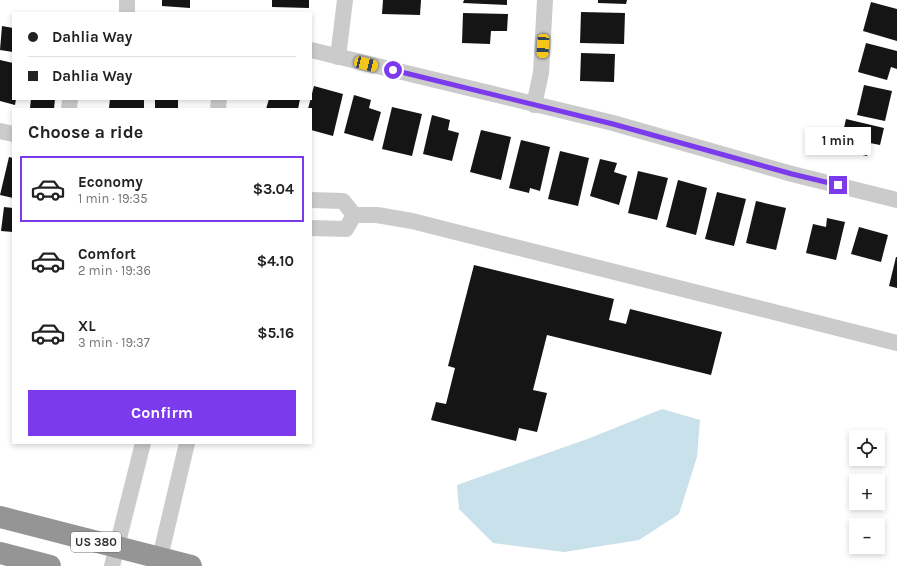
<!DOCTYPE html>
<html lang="en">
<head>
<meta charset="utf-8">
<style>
  :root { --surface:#fff; --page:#f6f6f6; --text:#222; --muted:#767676; --line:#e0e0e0; --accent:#7c3aed }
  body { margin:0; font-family:Karla,sans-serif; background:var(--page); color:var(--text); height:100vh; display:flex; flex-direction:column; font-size:15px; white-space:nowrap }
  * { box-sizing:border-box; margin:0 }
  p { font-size:13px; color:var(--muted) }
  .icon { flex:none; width:22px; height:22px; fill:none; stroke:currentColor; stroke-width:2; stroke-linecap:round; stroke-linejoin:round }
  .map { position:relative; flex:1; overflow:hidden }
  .sheet { position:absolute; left:12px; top:108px; width:300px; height:336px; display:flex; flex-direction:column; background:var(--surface); border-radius:0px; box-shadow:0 2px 6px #0003 }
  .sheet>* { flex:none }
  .hud { position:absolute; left:12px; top:12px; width:300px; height:88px; border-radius:0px; box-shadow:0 2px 6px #0003; display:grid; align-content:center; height:88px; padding:0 16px; background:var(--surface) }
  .controls { position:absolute; left:849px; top:430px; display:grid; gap:8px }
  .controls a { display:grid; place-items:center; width:36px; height:36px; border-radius:0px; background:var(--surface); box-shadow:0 2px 6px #0003; font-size:20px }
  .end { position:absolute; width:18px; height:18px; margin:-9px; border:5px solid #7c3aed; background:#fff; box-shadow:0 0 0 2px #fff }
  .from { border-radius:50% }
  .bubble { position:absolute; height:28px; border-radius:0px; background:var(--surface); box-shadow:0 2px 6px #0003; font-size:13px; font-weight:700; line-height:28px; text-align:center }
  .car { position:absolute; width:12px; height:24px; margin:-12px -6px; border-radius:5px; box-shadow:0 0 3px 1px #0007; background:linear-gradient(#f5c518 24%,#345 0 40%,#f5c518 0 76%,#345 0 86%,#f5c518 0) }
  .hud b { display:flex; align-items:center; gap:14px; height:38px; font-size:15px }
  .hud b+b { border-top:1px solid var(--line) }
  .hud i { width:10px; height:10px; background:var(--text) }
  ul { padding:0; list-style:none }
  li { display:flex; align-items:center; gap:12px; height:66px; margin:0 8px 6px; padding:0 8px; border:2px solid transparent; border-radius:0px }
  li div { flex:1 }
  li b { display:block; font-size:15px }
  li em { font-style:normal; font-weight:700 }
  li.selected { border-color:var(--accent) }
  li>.icon { width:36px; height:36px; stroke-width:1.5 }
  h2 { padding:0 16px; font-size:18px; line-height:48px }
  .button { display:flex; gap:8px; margin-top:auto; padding:8px 16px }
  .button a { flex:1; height:46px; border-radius:0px; background:var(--accent); color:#fff; font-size:16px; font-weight:700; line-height:46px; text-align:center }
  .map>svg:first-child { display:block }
  .water { fill:#c9e1ea }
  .building { fill:#151515 }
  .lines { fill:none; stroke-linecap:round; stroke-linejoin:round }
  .minor { stroke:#cbcbcb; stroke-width:16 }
  .highway { stroke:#959595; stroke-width:22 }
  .route { stroke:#7c3aed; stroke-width:5 }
  .labels { text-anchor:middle; stroke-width:4; stroke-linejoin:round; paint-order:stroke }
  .shield { fill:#fff; stroke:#6d6d6d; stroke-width:1 }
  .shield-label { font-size:12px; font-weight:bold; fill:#2e2e2e }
</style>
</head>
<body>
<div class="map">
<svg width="897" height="566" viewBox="0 0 897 566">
  <rect width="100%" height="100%" fill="#fff"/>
  <polygon class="water" points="662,409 700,420 697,457 679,514 639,540 564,552 493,543 459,509 457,485 590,438"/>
  <g class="building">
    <polygon points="162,0 190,0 190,8 162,6"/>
    <polygon points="272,0 309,0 309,8 272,7"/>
    <polygon points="383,0 421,0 420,15 382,14"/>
    <polygon points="464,0 507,0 507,5 463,3"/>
    <polygon points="598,0 627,0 626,4 598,3"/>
    <polygon points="871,2 897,9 897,41 863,31"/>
    <polygon points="581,12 625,13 624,44 580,43"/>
    <polygon points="463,13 508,14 507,31 491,31 490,44 462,43"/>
    <polygon points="2,26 13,28 13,52 0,50"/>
    <polygon points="866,43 897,51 897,69 891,67 887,80 858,72"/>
    <polygon points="581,53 615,54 614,82 580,81"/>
    <polygon points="0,60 13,63 13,99 16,99 15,105 0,101"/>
    <polygon points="864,85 892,91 885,121 857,115"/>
    <polygon points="314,86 343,94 333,136 311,130 311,109 308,109"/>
    <polygon points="354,95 371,100 369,108 381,112 373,141 344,133"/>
    <polygon points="31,99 55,99 54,109 30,108"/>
    <polygon points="110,99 144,99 144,109 109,108"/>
    <rect x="155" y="99" width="23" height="10"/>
    <polygon points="269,99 300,99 298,109 266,109"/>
    <polygon points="392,107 422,114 412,156 382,149"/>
    <polygon points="432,115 450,120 448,130 459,133 452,161 423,154"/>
    <polygon points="846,119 884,128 880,145 870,143 867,156 839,150"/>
    <polygon points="481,130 511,137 501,180 470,172"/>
    <polygon points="521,140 550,147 540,191 530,188 529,193 509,188"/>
    <polygon points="560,151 589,158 578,206 548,199"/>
    <polygon points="9,157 13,158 13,198 0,195"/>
    <polygon points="600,159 617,163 614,172 627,176 619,205 590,196"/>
    <polygon points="638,171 668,178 657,220 628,213"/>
    <polygon points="678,180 707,188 696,235 666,227"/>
    <polygon points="717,192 746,199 734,246 705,239"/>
    <polygon points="756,201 786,208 776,250 746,243"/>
    <polygon points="4,207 13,208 13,232 1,231"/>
    <polygon points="827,218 845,222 836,260 806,253 813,224 826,227"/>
    <polygon points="859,227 888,235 881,262 851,254"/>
    <polygon points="896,257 897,257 897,288 889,286"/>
    <polygon points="474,265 614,299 609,320 626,324 630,309 722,332 711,375 547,335 533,390 547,393 537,432 519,428 516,441 431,420 436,402 446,404 455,368 448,366"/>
  </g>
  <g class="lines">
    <g class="minor">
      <polyline points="127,13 127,0"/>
      <polyline points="311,50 613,123 792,174 897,200"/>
      <polyline points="338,57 345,0"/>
      <polyline points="534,105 541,73 545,0"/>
      <polyline points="69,109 70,99"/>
      <polyline points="218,109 219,99"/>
      <polyline points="0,131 13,134"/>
      <polyline points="311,200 343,201 354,215"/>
      <polyline points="354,215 377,215 412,221 897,343"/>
      <polyline points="311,228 346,229 354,215"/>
      <polyline points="112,566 143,443"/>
      <polyline points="158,566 187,443"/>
    </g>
    <g class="highway">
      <polyline points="0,517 191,566"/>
      <polyline points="0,553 50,566"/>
    </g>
  </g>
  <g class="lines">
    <polyline class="route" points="393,70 613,124 792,174 838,185"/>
  </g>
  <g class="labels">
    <rect class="shield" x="71" y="532" width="50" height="20" rx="3"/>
    <g class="shield-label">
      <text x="96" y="546">US 380</text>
    </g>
  </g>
</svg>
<div class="controls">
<a><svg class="icon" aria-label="locate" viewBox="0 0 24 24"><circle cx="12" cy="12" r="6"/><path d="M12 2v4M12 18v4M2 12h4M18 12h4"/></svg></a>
<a>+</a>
<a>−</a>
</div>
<i class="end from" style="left:393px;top:70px"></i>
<i class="end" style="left:838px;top:185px"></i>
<div class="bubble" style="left:805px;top:127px;width:66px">1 min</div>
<i class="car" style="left:543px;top:46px;rotate:183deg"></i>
<i class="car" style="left:366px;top:64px;rotate:104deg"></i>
<div class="hud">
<b><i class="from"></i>Dahlia Way</b>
<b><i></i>Dahlia Way</b>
</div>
<section class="sheet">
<h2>Choose a ride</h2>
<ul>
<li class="selected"><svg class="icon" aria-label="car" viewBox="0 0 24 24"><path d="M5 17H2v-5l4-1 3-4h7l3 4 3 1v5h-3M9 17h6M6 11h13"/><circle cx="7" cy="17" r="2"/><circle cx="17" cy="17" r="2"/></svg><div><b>Economy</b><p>1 min · 19:35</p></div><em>$3.04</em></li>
<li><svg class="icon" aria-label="car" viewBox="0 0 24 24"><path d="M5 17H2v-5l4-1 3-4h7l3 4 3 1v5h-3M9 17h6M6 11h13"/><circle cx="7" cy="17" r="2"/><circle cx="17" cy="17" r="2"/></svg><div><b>Comfort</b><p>2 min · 19:36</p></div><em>$4.10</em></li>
<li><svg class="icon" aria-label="car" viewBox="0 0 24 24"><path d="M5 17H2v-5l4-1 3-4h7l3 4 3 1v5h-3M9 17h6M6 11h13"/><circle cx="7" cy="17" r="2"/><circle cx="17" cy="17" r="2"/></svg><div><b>XL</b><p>3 min · 19:37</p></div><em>$5.16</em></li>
</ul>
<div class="button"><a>Confirm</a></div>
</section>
</div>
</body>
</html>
